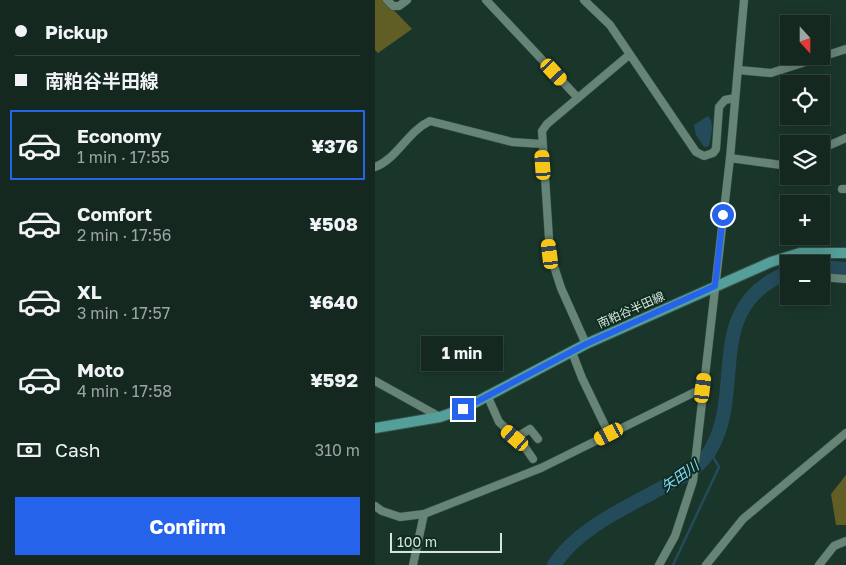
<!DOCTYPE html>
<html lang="en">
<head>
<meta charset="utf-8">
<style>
  :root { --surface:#142820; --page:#21342d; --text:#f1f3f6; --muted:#9da6a5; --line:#33443e; --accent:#2563eb }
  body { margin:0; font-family:"Golos Text","Noto Sans JP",sans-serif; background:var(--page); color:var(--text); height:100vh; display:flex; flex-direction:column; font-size:19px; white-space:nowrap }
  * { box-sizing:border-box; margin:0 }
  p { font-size:16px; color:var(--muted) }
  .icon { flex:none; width:28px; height:28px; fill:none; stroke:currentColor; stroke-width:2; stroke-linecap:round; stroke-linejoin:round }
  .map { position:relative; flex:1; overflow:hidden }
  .drawer { display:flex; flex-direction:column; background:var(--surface); width:375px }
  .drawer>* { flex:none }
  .top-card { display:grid; align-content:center; height:110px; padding:0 15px; background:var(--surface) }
  .needle { width:32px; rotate:159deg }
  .fabs { position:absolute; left:405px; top:15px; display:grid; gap:10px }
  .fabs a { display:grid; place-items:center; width:50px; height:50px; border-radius:0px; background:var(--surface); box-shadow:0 2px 12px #0003,0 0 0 1px var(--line); font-size:25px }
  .scale { position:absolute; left:15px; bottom:12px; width:112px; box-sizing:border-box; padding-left:5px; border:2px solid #d6e6de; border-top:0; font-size:14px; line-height:18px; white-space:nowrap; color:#d6e6de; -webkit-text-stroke:4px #0f2c21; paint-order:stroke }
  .end { position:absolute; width:22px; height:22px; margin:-11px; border:6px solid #2563eb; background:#fff; box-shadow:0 0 0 2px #fff }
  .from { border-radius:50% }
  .bubble { position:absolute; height:35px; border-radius:0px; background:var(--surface); box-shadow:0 2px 12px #0003,0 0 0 1px var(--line); font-size:16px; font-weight:700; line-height:35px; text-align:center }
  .car { position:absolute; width:15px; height:30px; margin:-15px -8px; border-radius:6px; box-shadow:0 0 4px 1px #0007; background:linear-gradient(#f5c518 24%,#345 0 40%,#f5c518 0 76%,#345 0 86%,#f5c518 0) }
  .top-card b { display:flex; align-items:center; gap:18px; height:48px; font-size:19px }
  .top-card b+b { border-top:1px solid var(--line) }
  .top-card i { width:12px; height:12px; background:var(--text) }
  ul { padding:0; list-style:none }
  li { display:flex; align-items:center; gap:15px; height:70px; margin:0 10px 8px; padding:0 5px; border:2px solid transparent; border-radius:0px }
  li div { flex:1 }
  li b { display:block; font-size:19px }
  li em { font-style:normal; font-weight:700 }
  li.active { border-color:var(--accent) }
  li>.icon { width:45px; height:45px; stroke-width:1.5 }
  .pay { display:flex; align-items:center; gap:12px; height:55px; padding:0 15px; font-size:19px }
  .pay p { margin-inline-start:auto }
  .primary-button { display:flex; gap:10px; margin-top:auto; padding:10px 15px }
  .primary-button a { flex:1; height:58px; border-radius:0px; background:var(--accent); color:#fff; font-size:20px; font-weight:700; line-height:58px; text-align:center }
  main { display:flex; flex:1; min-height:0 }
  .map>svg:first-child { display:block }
  .forest { fill:#605d25 }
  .water { fill:#244b5a }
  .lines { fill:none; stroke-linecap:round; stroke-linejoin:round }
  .stream { stroke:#244b5a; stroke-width:2.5 }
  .river { stroke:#244b5a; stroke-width:14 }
  .minor-casing { stroke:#385148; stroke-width:9 }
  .major-casing { stroke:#385148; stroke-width:12 }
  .minor { stroke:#668577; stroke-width:8 }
  .major { stroke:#559f9a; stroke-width:10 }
  .route { stroke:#2563eb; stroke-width:6 }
  .labels { text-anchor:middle; stroke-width:4; stroke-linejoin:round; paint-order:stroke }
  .street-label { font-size:12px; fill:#d6e6de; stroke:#0f2c21 }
  .water-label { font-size:14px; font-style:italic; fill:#85d9fb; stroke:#0f2c21 }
</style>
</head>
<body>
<main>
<section class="drawer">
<div class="top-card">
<b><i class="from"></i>Pickup</b>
<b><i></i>南粕谷半田線</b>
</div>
<ul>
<li class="active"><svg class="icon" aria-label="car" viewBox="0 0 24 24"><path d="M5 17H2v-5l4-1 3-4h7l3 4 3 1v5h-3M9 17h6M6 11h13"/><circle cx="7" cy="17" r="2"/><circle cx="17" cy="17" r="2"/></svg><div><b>Economy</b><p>1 min · 17:55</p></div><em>¥376</em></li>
<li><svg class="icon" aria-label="car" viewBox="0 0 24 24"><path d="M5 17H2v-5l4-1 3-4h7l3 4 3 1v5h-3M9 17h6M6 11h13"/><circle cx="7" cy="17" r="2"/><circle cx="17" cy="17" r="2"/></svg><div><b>Comfort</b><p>2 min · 17:56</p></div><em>¥508</em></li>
<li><svg class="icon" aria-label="car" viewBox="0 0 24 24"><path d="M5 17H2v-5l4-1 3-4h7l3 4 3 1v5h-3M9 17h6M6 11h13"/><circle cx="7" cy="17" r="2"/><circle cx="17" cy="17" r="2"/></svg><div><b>XL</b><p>3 min · 17:57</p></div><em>¥640</em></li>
<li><svg class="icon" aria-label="car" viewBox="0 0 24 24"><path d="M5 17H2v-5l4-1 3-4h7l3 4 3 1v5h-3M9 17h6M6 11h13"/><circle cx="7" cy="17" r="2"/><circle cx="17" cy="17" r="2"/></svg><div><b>Moto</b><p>4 min · 17:58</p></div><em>¥592</em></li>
</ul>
<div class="pay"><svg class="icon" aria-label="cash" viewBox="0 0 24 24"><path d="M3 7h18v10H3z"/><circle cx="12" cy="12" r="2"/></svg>Cash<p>310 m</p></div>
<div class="primary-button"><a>Confirm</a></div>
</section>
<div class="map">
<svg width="471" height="565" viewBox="0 0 471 565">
  <rect width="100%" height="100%" fill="#1a362b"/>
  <g class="forest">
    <polygon points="0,0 9,0 37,29 3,53 0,50"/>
    <polygon points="471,475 471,525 461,525 456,494"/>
  </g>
  <path class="water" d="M333,116C340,123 336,136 334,146L329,147L321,135L319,125Z"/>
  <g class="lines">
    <polyline class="stream" points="298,565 344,467 335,452"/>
    <g class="river">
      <polyline points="446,267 471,269"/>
      <path d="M179,565C201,531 245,510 279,492C300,480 324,471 336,449C371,388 327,306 414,272"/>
    </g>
    <g class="minor-casing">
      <g id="minor">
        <polyline points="12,0 18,6 24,6 32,0"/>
        <polyline points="111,0 203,98"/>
        <polyline points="209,0 235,25 321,152 329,156 338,153 341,149 344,107 350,100 360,98"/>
        <polyline points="363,70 396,73 471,49"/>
        <polyline points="446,149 471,138"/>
        <polyline points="355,158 406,165 414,162"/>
        <path d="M0,167C22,159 33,131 55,121L137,142L167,144"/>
        <polyline points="467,189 471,189"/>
        <polyline points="446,277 471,279"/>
        <polyline points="211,344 186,288 175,254 167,131 172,124 254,55"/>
        <polyline points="197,352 207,378 234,434"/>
        <polyline points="0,381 65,417"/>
        <polyline points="112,395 124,422 147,443 158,459"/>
        <polyline points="140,438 155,429 163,439"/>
        <polyline points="0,506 7,511 25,517 49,514 166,468 328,388"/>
        <polyline points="38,565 49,514"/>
        <polyline points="284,565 300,536 318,481 355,158 369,0"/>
        <polyline points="331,565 368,519 471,433"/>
        <polyline points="444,565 459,546 471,541"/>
      </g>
    </g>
    <g class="major-casing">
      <polyline id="major" points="0,428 65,417 88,409 211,344 396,262 425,253 471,253"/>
    </g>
    <use href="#minor" class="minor"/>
    <use href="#major" class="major"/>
  </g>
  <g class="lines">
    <polyline class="route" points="88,409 211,344 340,286 348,215"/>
  </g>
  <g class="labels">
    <g class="street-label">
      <text transform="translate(256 310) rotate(-24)" y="4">南粕谷半田線</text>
    </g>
    <g class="water-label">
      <text transform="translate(305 476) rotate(-35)" y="5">矢田川</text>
    </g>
  </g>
</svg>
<div class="fabs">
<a><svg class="needle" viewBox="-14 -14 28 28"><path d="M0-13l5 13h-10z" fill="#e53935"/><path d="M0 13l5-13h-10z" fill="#9da6a5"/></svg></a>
<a><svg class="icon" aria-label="locate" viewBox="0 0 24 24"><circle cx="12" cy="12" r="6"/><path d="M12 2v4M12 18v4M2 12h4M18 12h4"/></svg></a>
<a><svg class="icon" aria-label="layers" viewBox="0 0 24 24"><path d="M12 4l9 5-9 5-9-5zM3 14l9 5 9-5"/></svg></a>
<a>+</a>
<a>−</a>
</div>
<div class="scale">100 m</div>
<i class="end from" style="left:348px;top:215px"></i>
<i class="end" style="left:88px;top:409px"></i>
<div class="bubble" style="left:46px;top:336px;width:82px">1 min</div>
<i class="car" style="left:179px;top:72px;rotate:137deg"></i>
<i class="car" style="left:168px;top:165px;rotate:356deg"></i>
<i class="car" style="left:175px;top:254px;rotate:353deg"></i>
<i class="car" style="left:328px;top:388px;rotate:7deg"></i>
<i class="car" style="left:234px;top:434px;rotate:243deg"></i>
<i class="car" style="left:140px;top:438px;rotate:311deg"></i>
</div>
</main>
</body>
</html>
